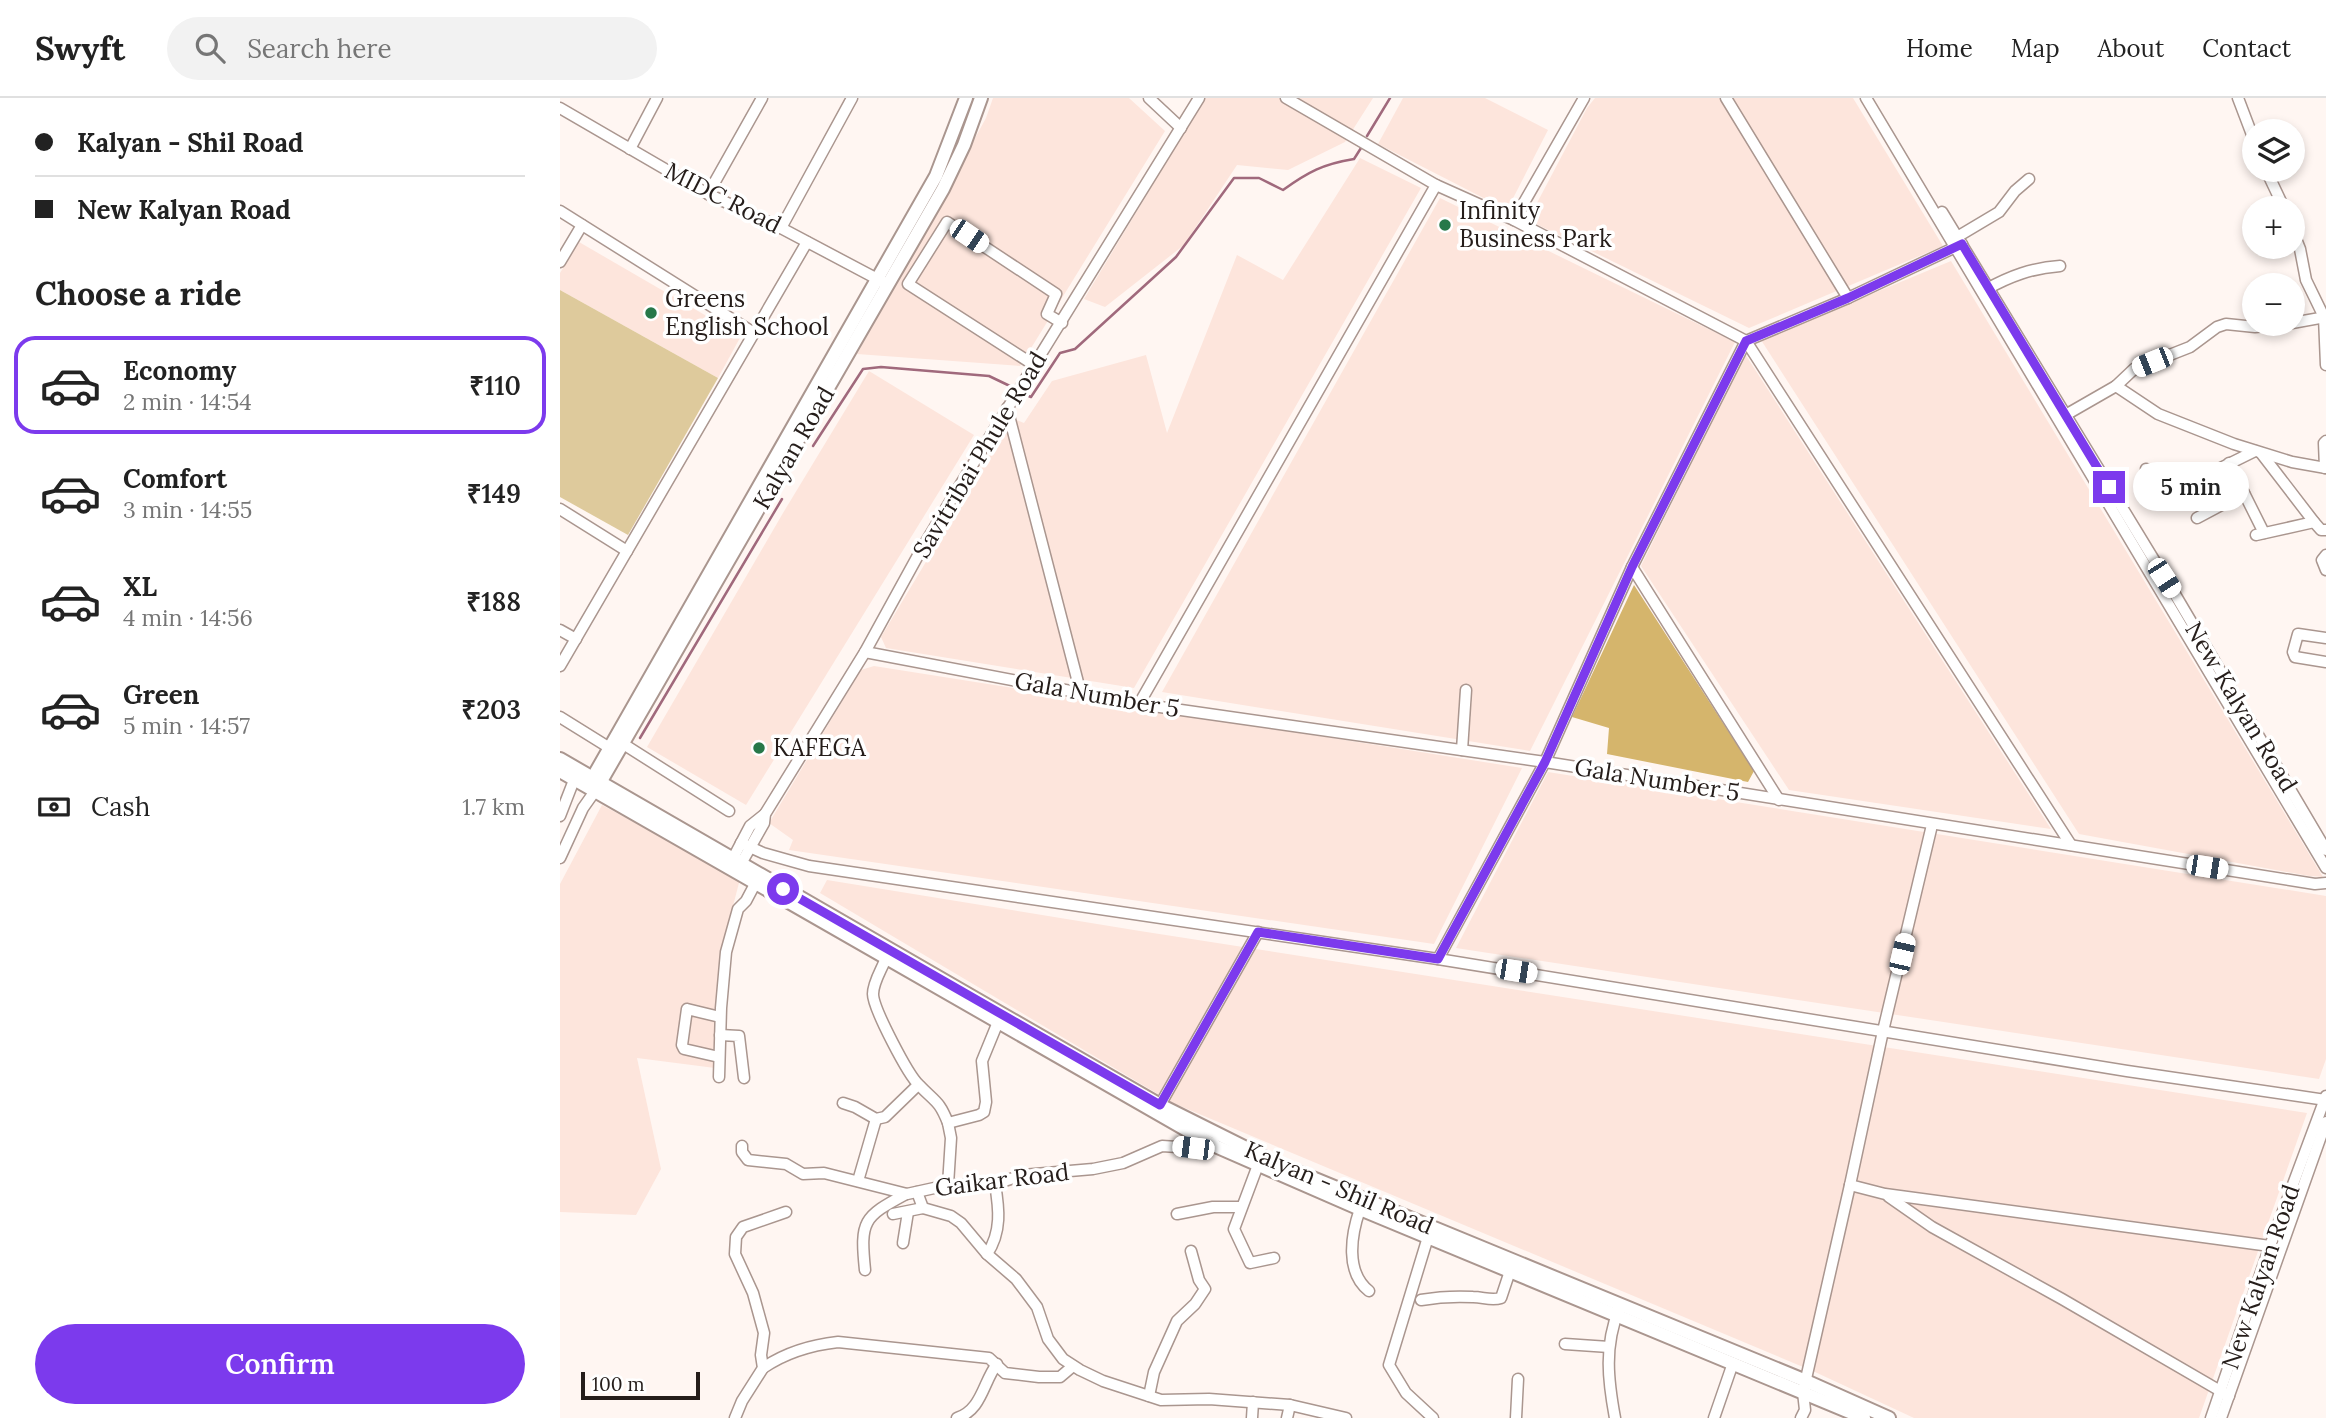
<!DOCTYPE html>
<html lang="en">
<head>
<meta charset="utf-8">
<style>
  :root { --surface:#fff; --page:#f2f2f2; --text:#222; --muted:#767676; --line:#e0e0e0; --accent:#7c3aed }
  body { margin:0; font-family:Lora,serif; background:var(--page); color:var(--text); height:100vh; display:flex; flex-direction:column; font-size:26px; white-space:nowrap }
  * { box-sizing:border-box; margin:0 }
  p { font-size:23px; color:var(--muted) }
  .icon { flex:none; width:38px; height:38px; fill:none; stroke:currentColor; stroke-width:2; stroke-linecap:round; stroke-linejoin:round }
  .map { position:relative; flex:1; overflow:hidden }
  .sheet { display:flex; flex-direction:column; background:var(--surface); width:560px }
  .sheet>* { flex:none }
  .banner { display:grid; align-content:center; height:154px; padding:0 35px; background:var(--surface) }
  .controls { position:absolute; left:1682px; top:21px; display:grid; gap:14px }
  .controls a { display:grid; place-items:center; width:63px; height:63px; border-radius:50%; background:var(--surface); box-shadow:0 4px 10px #0003; font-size:35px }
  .scale { position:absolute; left:21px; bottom:18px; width:119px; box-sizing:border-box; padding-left:7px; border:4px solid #251d1a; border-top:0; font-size:19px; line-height:24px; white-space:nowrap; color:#251d1a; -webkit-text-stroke:5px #fff; paint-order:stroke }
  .end { position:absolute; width:32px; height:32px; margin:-16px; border:9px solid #7c3aed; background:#fff; box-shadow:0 0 0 4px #fff }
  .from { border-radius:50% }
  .bubble { position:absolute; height:49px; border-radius:24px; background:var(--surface); box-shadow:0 4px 10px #0003; font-size:23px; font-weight:600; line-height:49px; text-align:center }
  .car { position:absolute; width:21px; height:42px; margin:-21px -10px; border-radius:9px; box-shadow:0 0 5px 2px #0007; background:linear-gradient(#fff 24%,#345 0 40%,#fff 0 76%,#345 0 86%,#fff 0) }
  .banner b { display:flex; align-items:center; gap:24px; height:66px; font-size:26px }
  .banner b+b { border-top:2px solid var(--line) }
  .banner i { width:18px; height:18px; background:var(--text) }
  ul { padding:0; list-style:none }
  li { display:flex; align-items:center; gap:21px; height:98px; margin:0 14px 10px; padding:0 21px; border:4px solid transparent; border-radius:21px }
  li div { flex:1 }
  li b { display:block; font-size:26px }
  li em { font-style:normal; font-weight:600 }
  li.on { border-color:var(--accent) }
  li>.icon { width:63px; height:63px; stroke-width:1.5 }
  h2 { padding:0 35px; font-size:32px; line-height:84px }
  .pay { display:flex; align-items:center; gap:18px; height:77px; padding:0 35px; font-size:26px }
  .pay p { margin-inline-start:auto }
  .primary-button { display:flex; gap:14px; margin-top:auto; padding:14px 35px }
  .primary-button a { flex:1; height:80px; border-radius:42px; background:var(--accent); color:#fff; font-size:28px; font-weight:600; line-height:80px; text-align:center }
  header { display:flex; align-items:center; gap:42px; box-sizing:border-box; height:98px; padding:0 35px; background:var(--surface); border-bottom:2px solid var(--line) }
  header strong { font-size:33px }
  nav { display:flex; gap:38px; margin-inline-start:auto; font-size:24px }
  .search { width:490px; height:63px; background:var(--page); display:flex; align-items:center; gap:18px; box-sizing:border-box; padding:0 24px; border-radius:38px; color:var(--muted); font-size:26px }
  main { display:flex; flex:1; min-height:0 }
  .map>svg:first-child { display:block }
  .built { fill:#fde5dc }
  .green { fill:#deca9c }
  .forest { fill:#d5b56c }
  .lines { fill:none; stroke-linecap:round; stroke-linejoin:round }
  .stream { stroke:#a0697c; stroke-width:2.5 }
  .minor-casing { stroke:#aa968f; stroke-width:13 }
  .major-casing { stroke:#aa968f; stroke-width:16 }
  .minor { stroke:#fff; stroke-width:10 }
  .major { stroke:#fff; stroke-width:12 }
  .route { stroke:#7c3aed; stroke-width:9 }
  .poi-dot { fill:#277849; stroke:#fff; stroke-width:2.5 }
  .labels { text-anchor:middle; stroke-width:7; stroke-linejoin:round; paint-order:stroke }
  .street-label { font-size:24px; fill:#251d1a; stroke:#fff }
  .poi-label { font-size:24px; fill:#251d1a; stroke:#fff; text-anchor:start }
</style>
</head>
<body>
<header>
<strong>Swyft</strong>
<div class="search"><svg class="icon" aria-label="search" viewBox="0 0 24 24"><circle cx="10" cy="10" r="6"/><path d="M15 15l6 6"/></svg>Search here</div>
<nav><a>Home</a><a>Map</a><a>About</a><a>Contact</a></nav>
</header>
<main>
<section class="sheet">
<div class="banner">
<b><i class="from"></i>Kalyan - Shil Road</b>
<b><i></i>New Kalyan Road</b>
</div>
<h2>Choose a ride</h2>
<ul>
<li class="on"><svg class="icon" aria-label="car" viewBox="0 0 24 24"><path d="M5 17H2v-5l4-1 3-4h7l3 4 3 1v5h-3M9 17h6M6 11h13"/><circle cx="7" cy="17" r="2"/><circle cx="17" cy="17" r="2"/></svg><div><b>Economy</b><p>2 min · 14:54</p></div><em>₹110</em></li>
<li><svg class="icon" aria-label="car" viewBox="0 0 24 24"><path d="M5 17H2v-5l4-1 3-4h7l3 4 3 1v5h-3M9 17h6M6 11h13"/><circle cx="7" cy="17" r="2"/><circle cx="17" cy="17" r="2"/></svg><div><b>Comfort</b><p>3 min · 14:55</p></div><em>₹149</em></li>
<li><svg class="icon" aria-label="car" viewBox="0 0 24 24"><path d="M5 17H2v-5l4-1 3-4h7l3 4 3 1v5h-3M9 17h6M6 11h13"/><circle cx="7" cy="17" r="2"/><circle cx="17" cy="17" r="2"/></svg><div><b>XL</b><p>4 min · 14:56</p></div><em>₹188</em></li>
<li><svg class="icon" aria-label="car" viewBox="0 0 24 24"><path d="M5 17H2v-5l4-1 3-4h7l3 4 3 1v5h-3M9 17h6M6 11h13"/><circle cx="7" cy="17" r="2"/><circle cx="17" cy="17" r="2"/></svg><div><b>Green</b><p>5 min · 14:57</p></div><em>₹203</em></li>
</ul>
<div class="pay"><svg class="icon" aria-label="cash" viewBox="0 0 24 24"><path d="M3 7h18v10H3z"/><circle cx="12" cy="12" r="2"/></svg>Cash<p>1.7 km</p></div>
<div class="primary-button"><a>Confirm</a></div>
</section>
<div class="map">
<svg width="1766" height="1320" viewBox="0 0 1766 1320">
  <rect width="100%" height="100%" fill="#fff6f2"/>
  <g class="built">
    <polygon points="433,0 569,0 605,33 460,268 297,256 426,20"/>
    <polygon points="645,0 813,0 785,44 728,72 677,67 624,147 545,209 524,201"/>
    <polygon points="843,0 925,0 988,32 947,112 818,46"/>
    <polygon points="1035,0 1293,0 1383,148 1189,230 968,122 1027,10"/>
    <polygon points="800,60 861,90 574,590 326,550 321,539 452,320 464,325 492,283 586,257 607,335 677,157 723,182"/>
    <polygon points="880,100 1175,244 970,653 602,594"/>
    <polygon points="19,144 181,238 158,280 0,192 0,175"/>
    <polygon points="1391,163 1763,779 1749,778 1519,736 1201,242"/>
    <polygon points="1185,256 1491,731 1229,692 1081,468"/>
    <polygon points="309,273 414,337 186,707 87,649 223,415"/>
    <polygon points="314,568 962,670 874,846 229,752 233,742 209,725 301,572"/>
    <polygon points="988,674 1766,798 1766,961 1759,981 896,850"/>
    <polygon points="42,707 180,781 165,839 155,970 77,960 101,1071 76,1117 0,1114 0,786"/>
    <polygon points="267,782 580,833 1747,1015 1639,1320 1354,1320 1255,1274 613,1005 260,795"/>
  </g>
  <polygon class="green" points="0,192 158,280 68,437 0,399"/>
  <polygon class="forest" points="1074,487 1194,673 1188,684 1047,656 1049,630 1012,619"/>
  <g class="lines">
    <g class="stream">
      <polyline points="807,38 830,0"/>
      <path d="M464,296L471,299L500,255L515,251L616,159L674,80H699L723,92C748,74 763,66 794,61L801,50"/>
      <polyline points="253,348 303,271 321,269 429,278 452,289"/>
      <polyline points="80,640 222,401"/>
    </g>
    <g class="minor-casing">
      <g id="minor">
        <polyline points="589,0 621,30"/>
        <polyline points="1166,0 1288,200"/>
        <polyline points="1306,0 1766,770"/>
        <polyline points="1678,0 1694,42"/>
        <polyline points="0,10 148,96 221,130 323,184"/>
        <polyline points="70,51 97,0"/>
        <polyline points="1706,72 1724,110"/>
        <polyline points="876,87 954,122 1186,243 1511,747"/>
        <polyline points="148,96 202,0"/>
        <polyline points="0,113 194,235"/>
        <polyline points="1382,114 1616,498 1766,752"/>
        <polyline points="954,122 1024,0"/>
        <polyline points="221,130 292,0"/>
        <polyline points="1732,131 1740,151 1746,182 1764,219 1766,267"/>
        <polyline points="1392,142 1439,114 1455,93 1469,81"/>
        <polyline points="0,164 22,127"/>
        <path d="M1425,192C1450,178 1472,170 1500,168"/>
        <polyline points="1732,225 1766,219"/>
        <polyline points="474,267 348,186 387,124 496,196 487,216 502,225"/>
        <polyline points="1556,288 1574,271 1630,249 1657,229 1666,226 1695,229 1729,226"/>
        <polyline points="447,310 521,596"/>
        <polyline points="1502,319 1556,288 1598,316 1674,346 1732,364 1766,370"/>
        <polyline points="1669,365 1704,435"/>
        <polyline points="1765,370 1764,345 1766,343"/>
        <polyline points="1586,371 1598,394 1606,397 1695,353"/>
        <polyline points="0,411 67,453"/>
        <polyline points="1637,420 1684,395"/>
        <polyline points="1754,424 1761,432 1766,432"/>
        <polyline points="1696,437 1754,424 1701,355"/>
        <polyline points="1766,457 1762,462 1766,472"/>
        <polyline points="1072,469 1219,702"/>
        <polyline points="0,532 16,541"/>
        <polyline points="1766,540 1738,536 1733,554 1735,559 1766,564"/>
        <polyline points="305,554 579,606 985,664 1755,786 1766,785"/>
        <polyline points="0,568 247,144"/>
        <polyline points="579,606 876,87 726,0"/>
        <polyline points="0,619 53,652"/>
        <polyline points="57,642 169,713"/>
        <polyline points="902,652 906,592"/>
        <polyline points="0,718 14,682"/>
        <polyline points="1372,727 1323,933 1290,1087 1325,1096 1710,1148"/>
        <polyline points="181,745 203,755 249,768 878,861 1567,973 1766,1002"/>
        <polyline points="0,760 23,710 35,693"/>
        <polyline points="170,766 190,728 205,716"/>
        <polyline points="178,771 204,725 205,716 305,554 361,452 397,392 639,0"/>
        <path d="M326,860C322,871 313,884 313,896C313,910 348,977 359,987C375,1004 379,1002 388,1025L419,1017L424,1014L426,1004L422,963L438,924"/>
        <polyline points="878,861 985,664 1072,469 1186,243 1288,200 1402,146"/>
        <polyline points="160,937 179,938 184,980"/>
        <polyline points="159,959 124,951 122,947 127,911 160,919"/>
        <polyline points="159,979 161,910 166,854 178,811 186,803 195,786"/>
        <polyline points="283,1005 295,1009 316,1021 325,1019 358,987"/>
        <polyline points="600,1007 698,834"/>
        <polyline points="388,1025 391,1040 388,1087"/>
        <polyline points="182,1048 182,1054 188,1062 226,1066 243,1076 264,1075 347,1096 388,1087 435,1086 463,1077 533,1071 563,1065 602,1048 633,1050 654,1045"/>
        <polyline points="698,1067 674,1131 690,1165 714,1160"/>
        <polyline points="298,1083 316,1021"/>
        <polyline points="357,1094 363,1110 391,1118 401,1125 427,1156 456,1181 477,1209 488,1241 503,1261 520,1272 543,1283 601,1302 649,1301 730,1307 786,1320"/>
        <polyline points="1329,1099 1372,1129 1502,1201 1669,1298"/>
        <path d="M800,1111C791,1137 785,1174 809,1193"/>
        <polyline points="333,1116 363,1110"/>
        <polyline points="617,1116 653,1109 681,1109"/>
        <polyline points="868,1139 829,1267 846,1295 873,1320"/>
        <polyline points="343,1145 348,1114"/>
        <path d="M427,1156C442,1134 439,1110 435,1086"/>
        <path d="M305,1172C300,1123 303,1119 346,1096"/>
        <path d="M861,1202C878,1199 895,1198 913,1199C923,1199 931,1203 941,1200L950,1173"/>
        <polyline points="1005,1246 1049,1249"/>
        <path d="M203,1270C225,1255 251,1247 278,1244L429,1260L445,1275L479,1279H500L513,1268"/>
        <polyline points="589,1298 594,1274 617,1223 635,1206 645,1191 639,1182 631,1153"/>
        <polyline points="175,1320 182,1303 203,1270 201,1257 204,1235 193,1195 175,1156 176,1139 183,1129 226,1114"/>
        <path d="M397,1320C422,1312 423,1284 437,1266"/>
        <polyline points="692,1320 693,1304"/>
        <polyline points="727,1320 730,1307"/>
        <polyline points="956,1320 958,1281"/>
        <path d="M1055,1320C1048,1282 1044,1248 1059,1211"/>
        <polyline points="1154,1320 1173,1265"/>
        <polyline points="1241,1320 1245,1312 1243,1294 1290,1087"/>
        <polyline points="1651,1320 1710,1148 1766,998"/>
        <polyline points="1661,1320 1766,1024"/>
      </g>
    </g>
    <g class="major-casing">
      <g id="major">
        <polyline points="0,661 600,1007 716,1065 1246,1283 1329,1320"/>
        <polyline points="0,673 653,1047 800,1111 1304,1320"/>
        <polyline points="36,674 376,78 406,0"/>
        <polyline points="37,690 383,91 404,47 421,0"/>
      </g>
    </g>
    <use href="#minor" class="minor"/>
    <use href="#major" class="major"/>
  </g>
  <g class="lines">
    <polyline class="route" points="223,791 600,1007 698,834 878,861 985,664 1072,469 1186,243 1288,200 1402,146 1549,389"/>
  </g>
  <g class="poi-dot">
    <circle cx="885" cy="127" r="7"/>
    <circle cx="91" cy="215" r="7"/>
    <circle cx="199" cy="650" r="7"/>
  </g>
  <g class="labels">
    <g class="street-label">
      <text transform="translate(163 100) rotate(27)" y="8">MIDC Road</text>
      <text transform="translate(234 350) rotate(-60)" y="8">Kalyan Road</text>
      <text transform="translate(420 357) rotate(-59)" y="8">Savitribai Phule Road</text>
      <text transform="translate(537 597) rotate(10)" y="8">Gala Number 5</text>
      <text transform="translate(1681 609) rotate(59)" y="8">New Kalyan Road</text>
      <text transform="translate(1097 682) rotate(9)" y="8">Gala Number 5</text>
      <text transform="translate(442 1082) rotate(-7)" y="8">Gaikar Road</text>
      <text transform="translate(779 1090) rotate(23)" y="8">Kalyan - Shil Road</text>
      <text transform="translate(1701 1179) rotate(-71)" y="8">New Kalyan Road</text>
    </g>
    <g class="poi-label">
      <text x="899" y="121">Infinity<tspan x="899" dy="28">Business Park</tspan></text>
      <text x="105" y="209">Greens<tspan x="105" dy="28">English School</tspan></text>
      <text x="213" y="658">KAFEGA</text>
    </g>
  </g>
</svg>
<div class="controls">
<a><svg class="icon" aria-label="layers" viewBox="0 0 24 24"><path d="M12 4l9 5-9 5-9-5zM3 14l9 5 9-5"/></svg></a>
<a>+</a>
<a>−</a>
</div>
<div class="scale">100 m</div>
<i class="end from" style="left:223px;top:791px"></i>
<i class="end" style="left:1549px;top:389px"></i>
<div class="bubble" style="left:1573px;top:364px;width:116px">5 min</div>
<i class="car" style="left:409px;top:138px;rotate:124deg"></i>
<i class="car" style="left:1592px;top:264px;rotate:248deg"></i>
<i class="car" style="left:1604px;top:480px;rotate:147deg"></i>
<i class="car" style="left:1647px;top:769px;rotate:99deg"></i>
<i class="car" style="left:1342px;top:856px;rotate:13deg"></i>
<i class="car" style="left:956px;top:873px;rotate:99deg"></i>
<i class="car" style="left:633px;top:1050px;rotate:277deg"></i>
</div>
</main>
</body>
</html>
